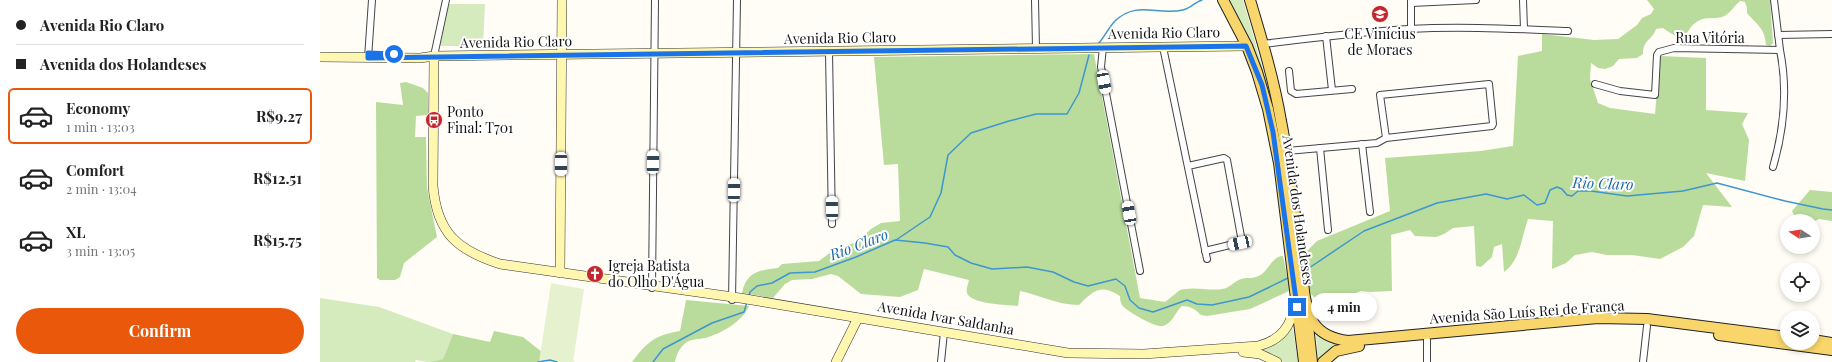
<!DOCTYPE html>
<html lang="en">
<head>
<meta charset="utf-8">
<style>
  :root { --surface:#fff; --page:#f6f6f6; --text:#222; --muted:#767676; --line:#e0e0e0; --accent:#ea580c }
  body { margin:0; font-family:"Playfair Display",serif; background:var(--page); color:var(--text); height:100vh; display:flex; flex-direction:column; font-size:15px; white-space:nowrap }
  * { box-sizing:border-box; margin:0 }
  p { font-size:13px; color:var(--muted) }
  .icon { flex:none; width:22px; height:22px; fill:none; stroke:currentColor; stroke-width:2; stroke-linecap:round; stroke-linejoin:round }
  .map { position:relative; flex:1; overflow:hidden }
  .details { display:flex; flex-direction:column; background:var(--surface); width:320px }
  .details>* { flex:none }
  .banner { display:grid; align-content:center; height:88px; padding:0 16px; background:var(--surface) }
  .needle { width:26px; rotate:282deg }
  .tools { position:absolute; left:1460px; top:214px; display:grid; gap:8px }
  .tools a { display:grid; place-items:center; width:40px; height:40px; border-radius:50%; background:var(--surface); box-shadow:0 2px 6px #0003; font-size:20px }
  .end { position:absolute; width:18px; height:18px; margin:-9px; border:5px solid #1a73e8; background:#fff; box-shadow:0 0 0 2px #fff }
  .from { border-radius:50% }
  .bubble { position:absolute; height:28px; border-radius:14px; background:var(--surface); box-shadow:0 2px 6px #0003; font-size:13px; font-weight:700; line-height:28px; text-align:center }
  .car { position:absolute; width:12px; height:24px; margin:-12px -6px; border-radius:5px; box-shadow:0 0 3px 1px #0007; background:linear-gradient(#fff 24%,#345 0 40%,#fff 0 76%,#345 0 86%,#fff 0) }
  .banner b { display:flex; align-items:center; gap:14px; height:38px; font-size:15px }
  .banner b+b { border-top:1px solid var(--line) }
  .banner i { width:10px; height:10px; background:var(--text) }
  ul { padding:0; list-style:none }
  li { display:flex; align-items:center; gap:12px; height:56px; margin:0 8px 6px; padding:0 8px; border:2px solid transparent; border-radius:6px }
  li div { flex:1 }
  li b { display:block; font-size:15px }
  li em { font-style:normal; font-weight:700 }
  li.current { border-color:var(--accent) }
  li>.icon { width:36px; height:36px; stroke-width:1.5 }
  .action { display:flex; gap:8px; margin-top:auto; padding:8px 16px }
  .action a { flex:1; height:46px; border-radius:24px; background:var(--accent); color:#fff; font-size:16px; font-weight:700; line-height:46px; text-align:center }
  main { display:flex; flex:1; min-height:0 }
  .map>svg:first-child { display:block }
  .green { fill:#d5ebbd }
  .forest { fill:#b9dc9c }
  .pitch { fill:#e6f2cf }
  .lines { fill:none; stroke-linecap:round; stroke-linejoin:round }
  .stream { stroke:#3f96cf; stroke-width:1.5 }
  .street-casing { stroke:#444; stroke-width:8 }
  .secondary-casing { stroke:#333; stroke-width:10 }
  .primary-casing { stroke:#222; stroke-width:12 }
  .street { stroke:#fff; stroke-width:6 }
  .secondary { stroke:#fff6b0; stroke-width:9 }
  .primary { stroke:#f9d66b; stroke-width:10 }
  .route { stroke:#1a73e8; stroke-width:5 }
  .labels { text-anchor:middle; stroke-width:4; stroke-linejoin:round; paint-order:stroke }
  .street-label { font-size:14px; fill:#111; stroke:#fff }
  .poi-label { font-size:14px; fill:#111; stroke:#fff; text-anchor:start }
  .water-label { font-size:15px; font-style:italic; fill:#1768a6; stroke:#fff }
</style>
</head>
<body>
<main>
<section class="details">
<div class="banner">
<b><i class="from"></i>Avenida Rio Claro</b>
<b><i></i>Avenida dos Holandeses</b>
</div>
<ul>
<li class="current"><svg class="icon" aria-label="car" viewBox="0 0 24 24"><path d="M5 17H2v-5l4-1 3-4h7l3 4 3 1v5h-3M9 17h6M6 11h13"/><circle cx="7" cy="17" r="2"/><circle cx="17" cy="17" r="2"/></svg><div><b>Economy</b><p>1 min · 13:03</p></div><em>R$9.27</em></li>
<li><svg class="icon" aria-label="car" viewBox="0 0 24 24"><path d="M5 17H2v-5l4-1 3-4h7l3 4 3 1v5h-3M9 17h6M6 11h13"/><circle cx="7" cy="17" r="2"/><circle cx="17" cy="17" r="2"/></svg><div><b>Comfort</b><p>2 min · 13:04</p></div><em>R$12.51</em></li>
<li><svg class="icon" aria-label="car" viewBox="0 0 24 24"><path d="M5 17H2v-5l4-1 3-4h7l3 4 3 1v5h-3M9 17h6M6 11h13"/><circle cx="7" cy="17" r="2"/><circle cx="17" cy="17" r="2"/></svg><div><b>XL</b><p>3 min · 13:05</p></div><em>R$15.75</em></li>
</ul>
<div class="action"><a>Confirm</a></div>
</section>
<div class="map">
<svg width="1512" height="362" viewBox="0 0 1512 362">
  <rect width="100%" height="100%" fill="#fffdf5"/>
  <g class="green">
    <polygon points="910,0 923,0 949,90 946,86"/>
    <polygon points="129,4 165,4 163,46 118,46"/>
    <polygon points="0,298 59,307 133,334 123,359 107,362 96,360 95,362 0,362"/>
    <polygon points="971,328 973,329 978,362 964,362 939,351 964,337"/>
    <polygon points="996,334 1020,346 1009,350 998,361"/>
  </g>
  <g class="forest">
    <path d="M1327,0H1450L1453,43L1450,46L1446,45C1445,28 1437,25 1427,13V8L1425,2L1420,1C1414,6 1409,15 1402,17C1395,19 1386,17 1380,20C1360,30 1373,49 1343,28L1336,29C1332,41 1323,39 1323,54L1317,58L1299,59L1293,66L1285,69L1278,68L1271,63L1270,79L1278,103L1290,108L1335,114L1340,56L1386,58V110L1428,113L1422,124L1429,140L1425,181L1386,173L1412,207L1383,205L1374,236L1363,247L1340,259L1312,255H1287L1272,252L1255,255L1246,263L1232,269L1233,221L1208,219C1202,236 1200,261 1184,272L1182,244L1174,247L1172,257L1161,267L1156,266L1154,226L1133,228L1124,234L1116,237L1095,236L1090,230L1071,235L1072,291L1050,292L1041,291L1020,299H1003L994,297L990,293L985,253L997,241L1070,211L1065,158L1161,151L1193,146L1198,56L1222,51V34L1274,40L1298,39L1317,25L1322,18L1331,14L1334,9Z"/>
    <path d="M774,54L820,298L845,302L860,290L865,289C878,287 890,291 902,289C910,288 913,282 921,279C925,277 931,279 936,277C949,273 951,256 963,256L970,290L967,292L930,309L887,316L881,315C875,309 870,306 862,306C855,312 853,323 843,326C836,328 806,311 802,305C800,302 800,298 800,296C780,283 773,291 759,305C738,305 720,295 700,291L698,306C687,305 655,304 648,295C645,291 648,285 649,280L604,269L598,290L580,297L541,294L518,276L511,274L492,279L472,280L465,284L453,298L422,293C426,272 439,270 458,268L462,264L499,261L511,252L538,241L551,229L561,223L580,221L578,164L564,165L554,57Z"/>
    <polygon points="86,82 103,88 108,93 108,115 96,116 95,137 106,137 107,188 117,237 84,263 80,277 75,280 60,280 57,278 56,102 83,105 80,83"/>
    <polygon points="1490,190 1512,192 1512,221 1499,219 1493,222 1493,221 1477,221 1472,211"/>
    <path d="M366,300L429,306C423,321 401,334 385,338C380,339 372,339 367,342C360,347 357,353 355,362H312C327,342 335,335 360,331Z"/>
    <polygon points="174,331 203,337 222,352 255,362 108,362 123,359 133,334 170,342"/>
  </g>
  <polygon class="pitch" points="231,283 264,289 253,362 219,362"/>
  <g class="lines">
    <g class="stream">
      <path d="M779,43C785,36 789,27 795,21C817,0 837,16 863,10C871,8 875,2 882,0"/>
      <polyline points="576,240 610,217 621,193 628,155 651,133 689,121 716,114 747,114 759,93 769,55"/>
      <polyline points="986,270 1044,231 1117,203 1166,194 1187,199 1204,195 1217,205 1225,203 1230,190 1237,187 1242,189 1247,195 1252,196 1258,191 1271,191 1307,196 1363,191 1397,183 1465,201 1503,209 1512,210"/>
      <polyline points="429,296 430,292 437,286 452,283 470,273 495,272 536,257 575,240 605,243 628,247 635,255 651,263 672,269 707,267 733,272 754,282 768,286 796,279 805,286 810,300 819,308 833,312 867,300 877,304 892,305 929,297 968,278"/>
      <polyline points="218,362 230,360 237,362"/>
      <polyline points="333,362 343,349 392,323 424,312 427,302"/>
    </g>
    <g class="street-casing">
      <g id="street">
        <polyline points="715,0 716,48"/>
        <polyline points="1203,0 1204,29"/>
        <polyline points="1091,1 1091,29"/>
        <polyline points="1091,3 1156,0"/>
        <polyline points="1458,35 1512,34"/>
        <polyline points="1006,36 1012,90"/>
        <path d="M943,44C992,38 1040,32 1089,29C1142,26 1196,29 1248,31"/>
        <polyline points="783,47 781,67 820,271"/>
        <polyline points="843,47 887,259"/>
        <polyline points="509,52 512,224"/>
        <polyline points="114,56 126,0"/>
        <polyline points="48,58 52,0"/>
        <polyline points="969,71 971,91 976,94 1032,89"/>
        <polyline points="1275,84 1300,91 1335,95 1337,55 1339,52 1354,48 1460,50 1454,0"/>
        <polyline points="1042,144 1050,212"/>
        <polyline points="1000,148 1008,230"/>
        <polyline points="967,151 1057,143 1066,138 1172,126 1173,124 1169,84 1060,95 1066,138"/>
        <polyline points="868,166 904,158 907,160 922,242 885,251"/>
        <path d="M1453,167C1464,129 1468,90 1460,50"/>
        <polyline points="332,288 335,0"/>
        <polyline points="412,300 417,0"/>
        <polyline points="621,362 624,332"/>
        <polyline points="1107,362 1107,340"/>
        <polyline points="1323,362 1327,326"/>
      </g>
    </g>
    <g class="secondary-casing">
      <g id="secondary">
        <path d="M114,56L113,186C117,233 137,250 180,264L420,298L748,353L824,354L938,346C962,340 972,325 975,302"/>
        <polyline points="0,57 100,58 114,56 927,46"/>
        <polyline points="240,273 242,0"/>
        <polyline points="923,352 940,354 957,362"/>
        <polyline points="516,362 538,318"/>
      </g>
    </g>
    <g class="primary-casing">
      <g id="primary">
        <polyline points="903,0 927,46 937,72 948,109 959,163 984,362"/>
        <path d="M930,0C942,40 954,80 961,121C972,177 977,235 984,292"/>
        <path d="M983,286C988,317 992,336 1028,341L1278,318L1327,319L1467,337"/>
        <polyline points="987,316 992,362"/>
        <polyline points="1399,335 1512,350"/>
        <polyline points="1493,340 1512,343"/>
        <polyline points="1003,362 1016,351 1039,346"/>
      </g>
    </g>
    <use href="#street" class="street"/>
    <use href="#secondary" class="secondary"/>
    <use href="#primary" class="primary"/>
  </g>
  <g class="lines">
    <polyline class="route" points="74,54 48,53 48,58 926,46 942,85 953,132 977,307"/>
  </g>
  <defs>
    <g id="school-disc" transform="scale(0.9)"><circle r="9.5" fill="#c4262e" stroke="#fff"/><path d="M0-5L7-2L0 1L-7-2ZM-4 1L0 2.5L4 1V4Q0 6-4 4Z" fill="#fff"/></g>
    <g id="bus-disc" transform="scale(0.9)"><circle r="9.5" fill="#c4262e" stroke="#fff"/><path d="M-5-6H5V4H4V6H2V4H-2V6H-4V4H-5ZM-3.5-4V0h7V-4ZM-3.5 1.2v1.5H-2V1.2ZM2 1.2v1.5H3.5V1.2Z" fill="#fff"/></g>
    <g id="church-disc" transform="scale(0.9)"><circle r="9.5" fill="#c4262e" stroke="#fff"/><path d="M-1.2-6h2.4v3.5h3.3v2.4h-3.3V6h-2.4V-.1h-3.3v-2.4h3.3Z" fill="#fff"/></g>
  </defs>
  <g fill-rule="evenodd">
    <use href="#school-disc" x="1060" y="14"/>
    <use href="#bus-disc" x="114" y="120"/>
    <use href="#church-disc" x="275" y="274"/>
  </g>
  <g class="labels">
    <g class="street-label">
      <text transform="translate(844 33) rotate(-1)" y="5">Avenida Rio Claro</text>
      <text transform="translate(520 38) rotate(-1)" y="5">Avenida Rio Claro</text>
      <text x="1390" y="43">Rua Vitória</text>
      <text transform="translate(196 42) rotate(-1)" y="5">Avenida Rio Claro</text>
      <text transform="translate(978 210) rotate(82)" y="5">Avenida dos Holandeses</text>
      <text transform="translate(1207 312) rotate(-4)" y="5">Avenida São Luís Rei de França</text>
      <text transform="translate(626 318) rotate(10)" y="5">Avenida Ivar Saldanha</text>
    </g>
    <g class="poi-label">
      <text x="1060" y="39" text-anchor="middle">CE Vinícius<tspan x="1060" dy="16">de Moraes</tspan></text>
      <text x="127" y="117">Ponto<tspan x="127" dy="16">Final: T701</tspan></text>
      <text x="288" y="271">Igreja Batista<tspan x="288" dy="16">do Olho D'Água</tspan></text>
    </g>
    <g class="water-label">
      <text transform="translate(1283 184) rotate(2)" y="5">Rio Claro</text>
      <text transform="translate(539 245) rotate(-21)" y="5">Rio Claro</text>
    </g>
  </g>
</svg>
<div class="tools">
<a><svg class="needle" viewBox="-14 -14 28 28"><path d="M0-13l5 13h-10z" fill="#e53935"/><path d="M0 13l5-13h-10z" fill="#767676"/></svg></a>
<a><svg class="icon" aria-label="locate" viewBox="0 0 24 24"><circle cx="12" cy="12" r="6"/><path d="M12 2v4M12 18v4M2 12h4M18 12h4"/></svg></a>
<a><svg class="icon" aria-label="layers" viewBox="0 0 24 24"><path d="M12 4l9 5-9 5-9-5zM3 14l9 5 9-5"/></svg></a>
</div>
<i class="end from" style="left:74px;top:54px"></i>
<i class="end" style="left:977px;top:307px"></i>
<div class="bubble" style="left:991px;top:293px;width:66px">4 min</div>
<i class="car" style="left:784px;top:82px;rotate:169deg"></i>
<i class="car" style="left:333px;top:162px;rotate:1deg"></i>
<i class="car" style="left:241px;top:164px;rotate:180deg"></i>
<i class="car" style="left:414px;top:190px;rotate:1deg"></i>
<i class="car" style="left:512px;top:208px;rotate:359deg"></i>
<i class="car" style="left:809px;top:213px;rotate:350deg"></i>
<i class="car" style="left:920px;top:243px;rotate:258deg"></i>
</div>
</main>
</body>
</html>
